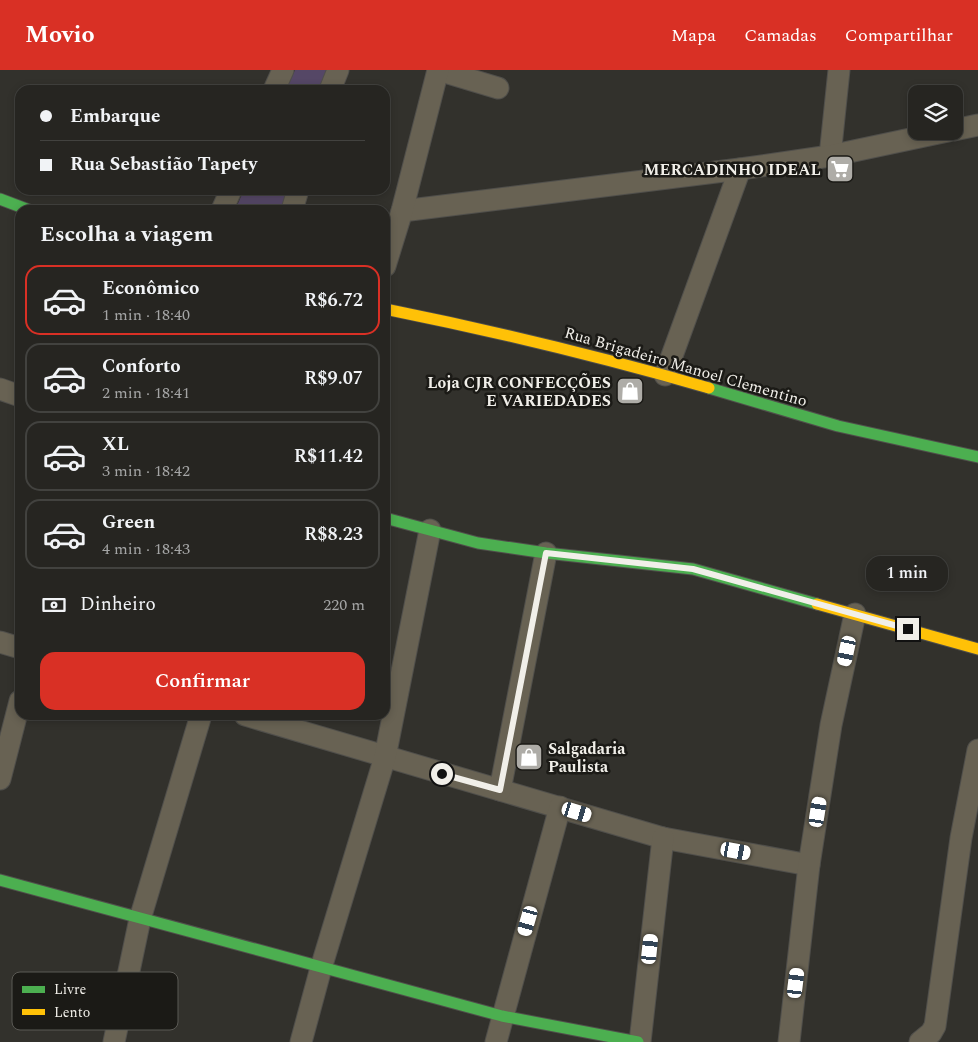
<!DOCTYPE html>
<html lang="pt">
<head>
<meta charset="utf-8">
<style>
  :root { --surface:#262521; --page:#32312e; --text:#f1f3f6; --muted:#a4a5a5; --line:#42423f; --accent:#d93025 }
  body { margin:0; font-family:Spectral,serif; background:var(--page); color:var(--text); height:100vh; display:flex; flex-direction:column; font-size:19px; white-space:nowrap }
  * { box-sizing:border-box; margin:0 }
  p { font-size:16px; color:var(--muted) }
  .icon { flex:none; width:28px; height:28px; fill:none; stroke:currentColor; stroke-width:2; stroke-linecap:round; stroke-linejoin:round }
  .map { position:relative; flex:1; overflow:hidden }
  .details { position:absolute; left:15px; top:135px; width:375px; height:515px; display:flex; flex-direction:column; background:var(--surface); border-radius:15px; box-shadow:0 2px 8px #0003,0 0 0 1px var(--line) }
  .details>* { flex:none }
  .guide { position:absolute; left:15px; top:15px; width:375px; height:110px; border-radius:15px; box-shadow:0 2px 8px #0003,0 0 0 1px var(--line); display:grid; align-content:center; height:110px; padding:0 25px; background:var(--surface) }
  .buttons { position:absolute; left:908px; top:15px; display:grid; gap:10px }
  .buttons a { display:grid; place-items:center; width:55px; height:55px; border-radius:10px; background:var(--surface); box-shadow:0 2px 8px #0003,0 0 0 1px var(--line); font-size:25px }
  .end { position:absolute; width:22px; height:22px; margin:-11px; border:6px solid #f1efe9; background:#111; box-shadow:0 0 0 2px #111 }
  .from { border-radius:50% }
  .bubble { position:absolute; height:35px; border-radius:15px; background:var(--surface); box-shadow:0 2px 8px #0003,0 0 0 1px var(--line); font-size:16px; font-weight:600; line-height:35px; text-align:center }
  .car { position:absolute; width:15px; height:30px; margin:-15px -8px; border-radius:6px; box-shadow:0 0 4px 1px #0007; background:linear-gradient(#fff 24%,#345 0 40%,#fff 0 76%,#345 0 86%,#fff 0) }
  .guide b { display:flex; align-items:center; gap:18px; height:48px; font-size:19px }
  .guide b+b { border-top:1px solid var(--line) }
  .guide i { width:12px; height:12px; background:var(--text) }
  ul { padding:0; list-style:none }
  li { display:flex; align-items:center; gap:15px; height:70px; margin:0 10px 8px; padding:0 15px; border:2px solid var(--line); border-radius:15px }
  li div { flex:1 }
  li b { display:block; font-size:19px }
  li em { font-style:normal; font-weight:600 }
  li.on { border-color:var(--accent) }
  li>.icon { width:45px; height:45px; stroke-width:1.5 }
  h2 { padding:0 25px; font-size:22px; line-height:60px }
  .pay { display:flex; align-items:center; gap:12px; height:55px; padding:0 25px; font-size:19px }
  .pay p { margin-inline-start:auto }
  .button { display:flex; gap:10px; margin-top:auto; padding:10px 25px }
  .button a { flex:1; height:58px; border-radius:15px; background:var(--accent); color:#fff; font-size:20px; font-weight:600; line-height:58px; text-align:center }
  header { display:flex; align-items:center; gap:30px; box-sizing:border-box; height:70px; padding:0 25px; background:var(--accent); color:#fff }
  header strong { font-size:24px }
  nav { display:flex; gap:28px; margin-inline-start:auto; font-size:18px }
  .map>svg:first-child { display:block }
  .green { fill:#554766 }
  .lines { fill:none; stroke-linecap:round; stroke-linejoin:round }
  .street-casing { stroke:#504f4b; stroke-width:23 }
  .fast-casing { stroke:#504f4b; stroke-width:13 }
  .slow-casing { stroke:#504f4b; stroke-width:13 }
  .street { stroke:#686253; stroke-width:21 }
  .fast { stroke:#4caf50; stroke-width:11 }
  .slow { stroke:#ffc107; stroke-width:11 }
  .route { stroke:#f1efe9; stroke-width:6 }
  .labels { text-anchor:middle; stroke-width:5; stroke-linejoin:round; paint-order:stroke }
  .poi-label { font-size:16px; font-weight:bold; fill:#f1efe9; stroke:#1b1a16; text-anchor:end }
  .street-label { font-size:16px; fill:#f1efe9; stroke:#1b1a16 }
  .key { fill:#1b1a16; stroke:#5b5a55; stroke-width:1 }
  .key-label { font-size:14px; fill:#f1efe9 }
</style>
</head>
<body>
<header>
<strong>Movio</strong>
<nav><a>Mapa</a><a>Camadas</a><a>Compartilhar</a></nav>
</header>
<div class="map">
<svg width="978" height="972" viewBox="0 0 978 972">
  <rect width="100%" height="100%" fill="#32312c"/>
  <g class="green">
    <polygon points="295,0 331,0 323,20 286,20"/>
    <polygon points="244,120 289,120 284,140 235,140"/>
  </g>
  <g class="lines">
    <g class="street-casing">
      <g id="street">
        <polyline points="438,0 498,18"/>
        <polyline points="274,20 283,0"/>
        <polyline points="330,20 338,0"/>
        <polyline points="954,60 978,55"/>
        <polyline points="830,86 839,0"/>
        <polyline points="222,140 231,120"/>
        <polyline points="292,140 298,120"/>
        <polyline points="402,141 740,99 830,86 948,61"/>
        <polyline points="385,196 402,141 438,0"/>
        <polyline points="665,305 740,99"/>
        <polyline points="0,319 20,326"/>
        <polyline points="0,572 20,578"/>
        <polyline points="245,645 663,768 809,795"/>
        <polyline points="0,709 20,631"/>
        <polyline points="500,720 546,483"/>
        <polyline points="114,972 140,849 201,645"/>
        <polyline points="301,972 321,898 385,687 430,460"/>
        <polyline points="496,972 560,737"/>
        <polyline points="640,972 663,768"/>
        <polyline points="789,972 809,795 831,655 855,544"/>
        <polyline points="920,972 931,963 935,956 961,768 978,680"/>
      </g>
    </g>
    <g class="fast-casing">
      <g id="fast">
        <polyline points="0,129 29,140"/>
        <polyline points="709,318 838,356 978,387"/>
        <polyline points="385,448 478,473 546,483 693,499 817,534"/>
        <polyline points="0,810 502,946 638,972"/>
      </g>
    </g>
    <g class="slow-casing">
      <g id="slow">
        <path d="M385,239C494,261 602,287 709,318"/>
        <polyline points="817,534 978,579"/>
      </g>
    </g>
    <use href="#street" class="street"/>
    <use href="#fast" class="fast"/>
    <use href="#slow" class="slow"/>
  </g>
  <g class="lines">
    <polyline class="route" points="442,704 500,720 546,483 693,499 908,559"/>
  </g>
  <defs>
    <g id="supermarket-square" transform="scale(1.4375)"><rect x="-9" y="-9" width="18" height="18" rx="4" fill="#aeaca7" stroke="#1b1a16"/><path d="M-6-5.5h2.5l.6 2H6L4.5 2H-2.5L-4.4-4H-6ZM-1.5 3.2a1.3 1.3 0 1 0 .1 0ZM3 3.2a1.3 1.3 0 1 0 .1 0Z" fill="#fff"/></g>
    <g id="shop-square" transform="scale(1.4375)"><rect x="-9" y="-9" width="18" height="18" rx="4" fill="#aeaca7" stroke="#1b1a16"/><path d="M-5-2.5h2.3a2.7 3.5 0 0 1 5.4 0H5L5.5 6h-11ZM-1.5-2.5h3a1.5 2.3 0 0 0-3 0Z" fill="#fff"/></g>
  </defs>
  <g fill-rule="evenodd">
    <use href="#supermarket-square" x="840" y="99"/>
    <use href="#shop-square" x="630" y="321"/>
    <use href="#shop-square" x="529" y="687"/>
  </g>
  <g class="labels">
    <g class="poi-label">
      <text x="821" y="105">MERCADINHO IDEAL</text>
      <text x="611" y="318">Loja CJR CONFECÇÕES<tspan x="611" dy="18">E VARIEDADES</tspan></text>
      <text x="548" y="684" text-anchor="start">Salgadaria<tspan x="548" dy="18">Paulista</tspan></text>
    </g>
    <g class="street-label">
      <text transform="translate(686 296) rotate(16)" y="6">Rua Brigadeiro Manoel Clementino</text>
    </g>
  </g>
  <rect x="12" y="902" width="166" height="58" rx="8" class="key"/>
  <rect x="22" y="916" width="23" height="7" fill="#4caf50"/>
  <rect x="22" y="939" width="23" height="6" fill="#ffc107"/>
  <g class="key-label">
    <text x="54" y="924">Livre</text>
    <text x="54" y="947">Lento</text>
  </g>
</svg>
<div class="buttons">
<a><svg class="icon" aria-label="layers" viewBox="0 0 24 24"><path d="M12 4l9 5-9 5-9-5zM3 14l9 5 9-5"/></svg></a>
</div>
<i class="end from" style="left:442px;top:704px"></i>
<i class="end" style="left:908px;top:559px"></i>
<div class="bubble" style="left:866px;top:486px;width:82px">1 min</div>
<i class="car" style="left:847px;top:581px;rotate:192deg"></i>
<i class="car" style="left:577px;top:742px;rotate:107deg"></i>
<i class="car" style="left:818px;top:742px;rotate:9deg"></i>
<i class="car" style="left:736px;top:781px;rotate:100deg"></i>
<i class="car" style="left:528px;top:851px;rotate:196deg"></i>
<i class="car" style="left:650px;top:879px;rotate:6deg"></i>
<i class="car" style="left:796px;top:913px;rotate:7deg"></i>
<div class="guide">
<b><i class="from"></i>Embarque</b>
<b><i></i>Rua Sebastião Tapety</b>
</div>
<section class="details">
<h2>Escolha a viagem</h2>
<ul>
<li class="on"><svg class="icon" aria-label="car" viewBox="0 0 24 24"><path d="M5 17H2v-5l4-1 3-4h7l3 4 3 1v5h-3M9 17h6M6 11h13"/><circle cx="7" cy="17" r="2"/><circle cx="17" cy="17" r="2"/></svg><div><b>Econômico</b><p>1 min · 18:40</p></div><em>R$6.72</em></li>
<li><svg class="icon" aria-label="car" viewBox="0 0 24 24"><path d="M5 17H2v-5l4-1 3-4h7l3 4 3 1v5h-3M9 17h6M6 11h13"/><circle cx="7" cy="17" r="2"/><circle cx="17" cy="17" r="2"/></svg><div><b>Conforto</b><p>2 min · 18:41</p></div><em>R$9.07</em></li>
<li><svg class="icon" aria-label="car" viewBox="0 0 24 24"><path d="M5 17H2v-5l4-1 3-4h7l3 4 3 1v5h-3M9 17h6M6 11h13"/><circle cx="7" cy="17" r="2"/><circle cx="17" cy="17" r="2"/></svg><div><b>XL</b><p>3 min · 18:42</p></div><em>R$11.42</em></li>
<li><svg class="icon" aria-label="car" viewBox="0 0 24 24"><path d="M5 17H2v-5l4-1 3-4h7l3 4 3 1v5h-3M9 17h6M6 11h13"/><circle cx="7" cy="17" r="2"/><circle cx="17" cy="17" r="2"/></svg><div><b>Green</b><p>4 min · 18:43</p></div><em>R$8.23</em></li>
</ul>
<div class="pay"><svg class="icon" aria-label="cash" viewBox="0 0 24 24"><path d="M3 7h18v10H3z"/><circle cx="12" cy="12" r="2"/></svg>Dinheiro<p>220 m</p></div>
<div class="button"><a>Confirmar</a></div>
</section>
</div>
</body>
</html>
